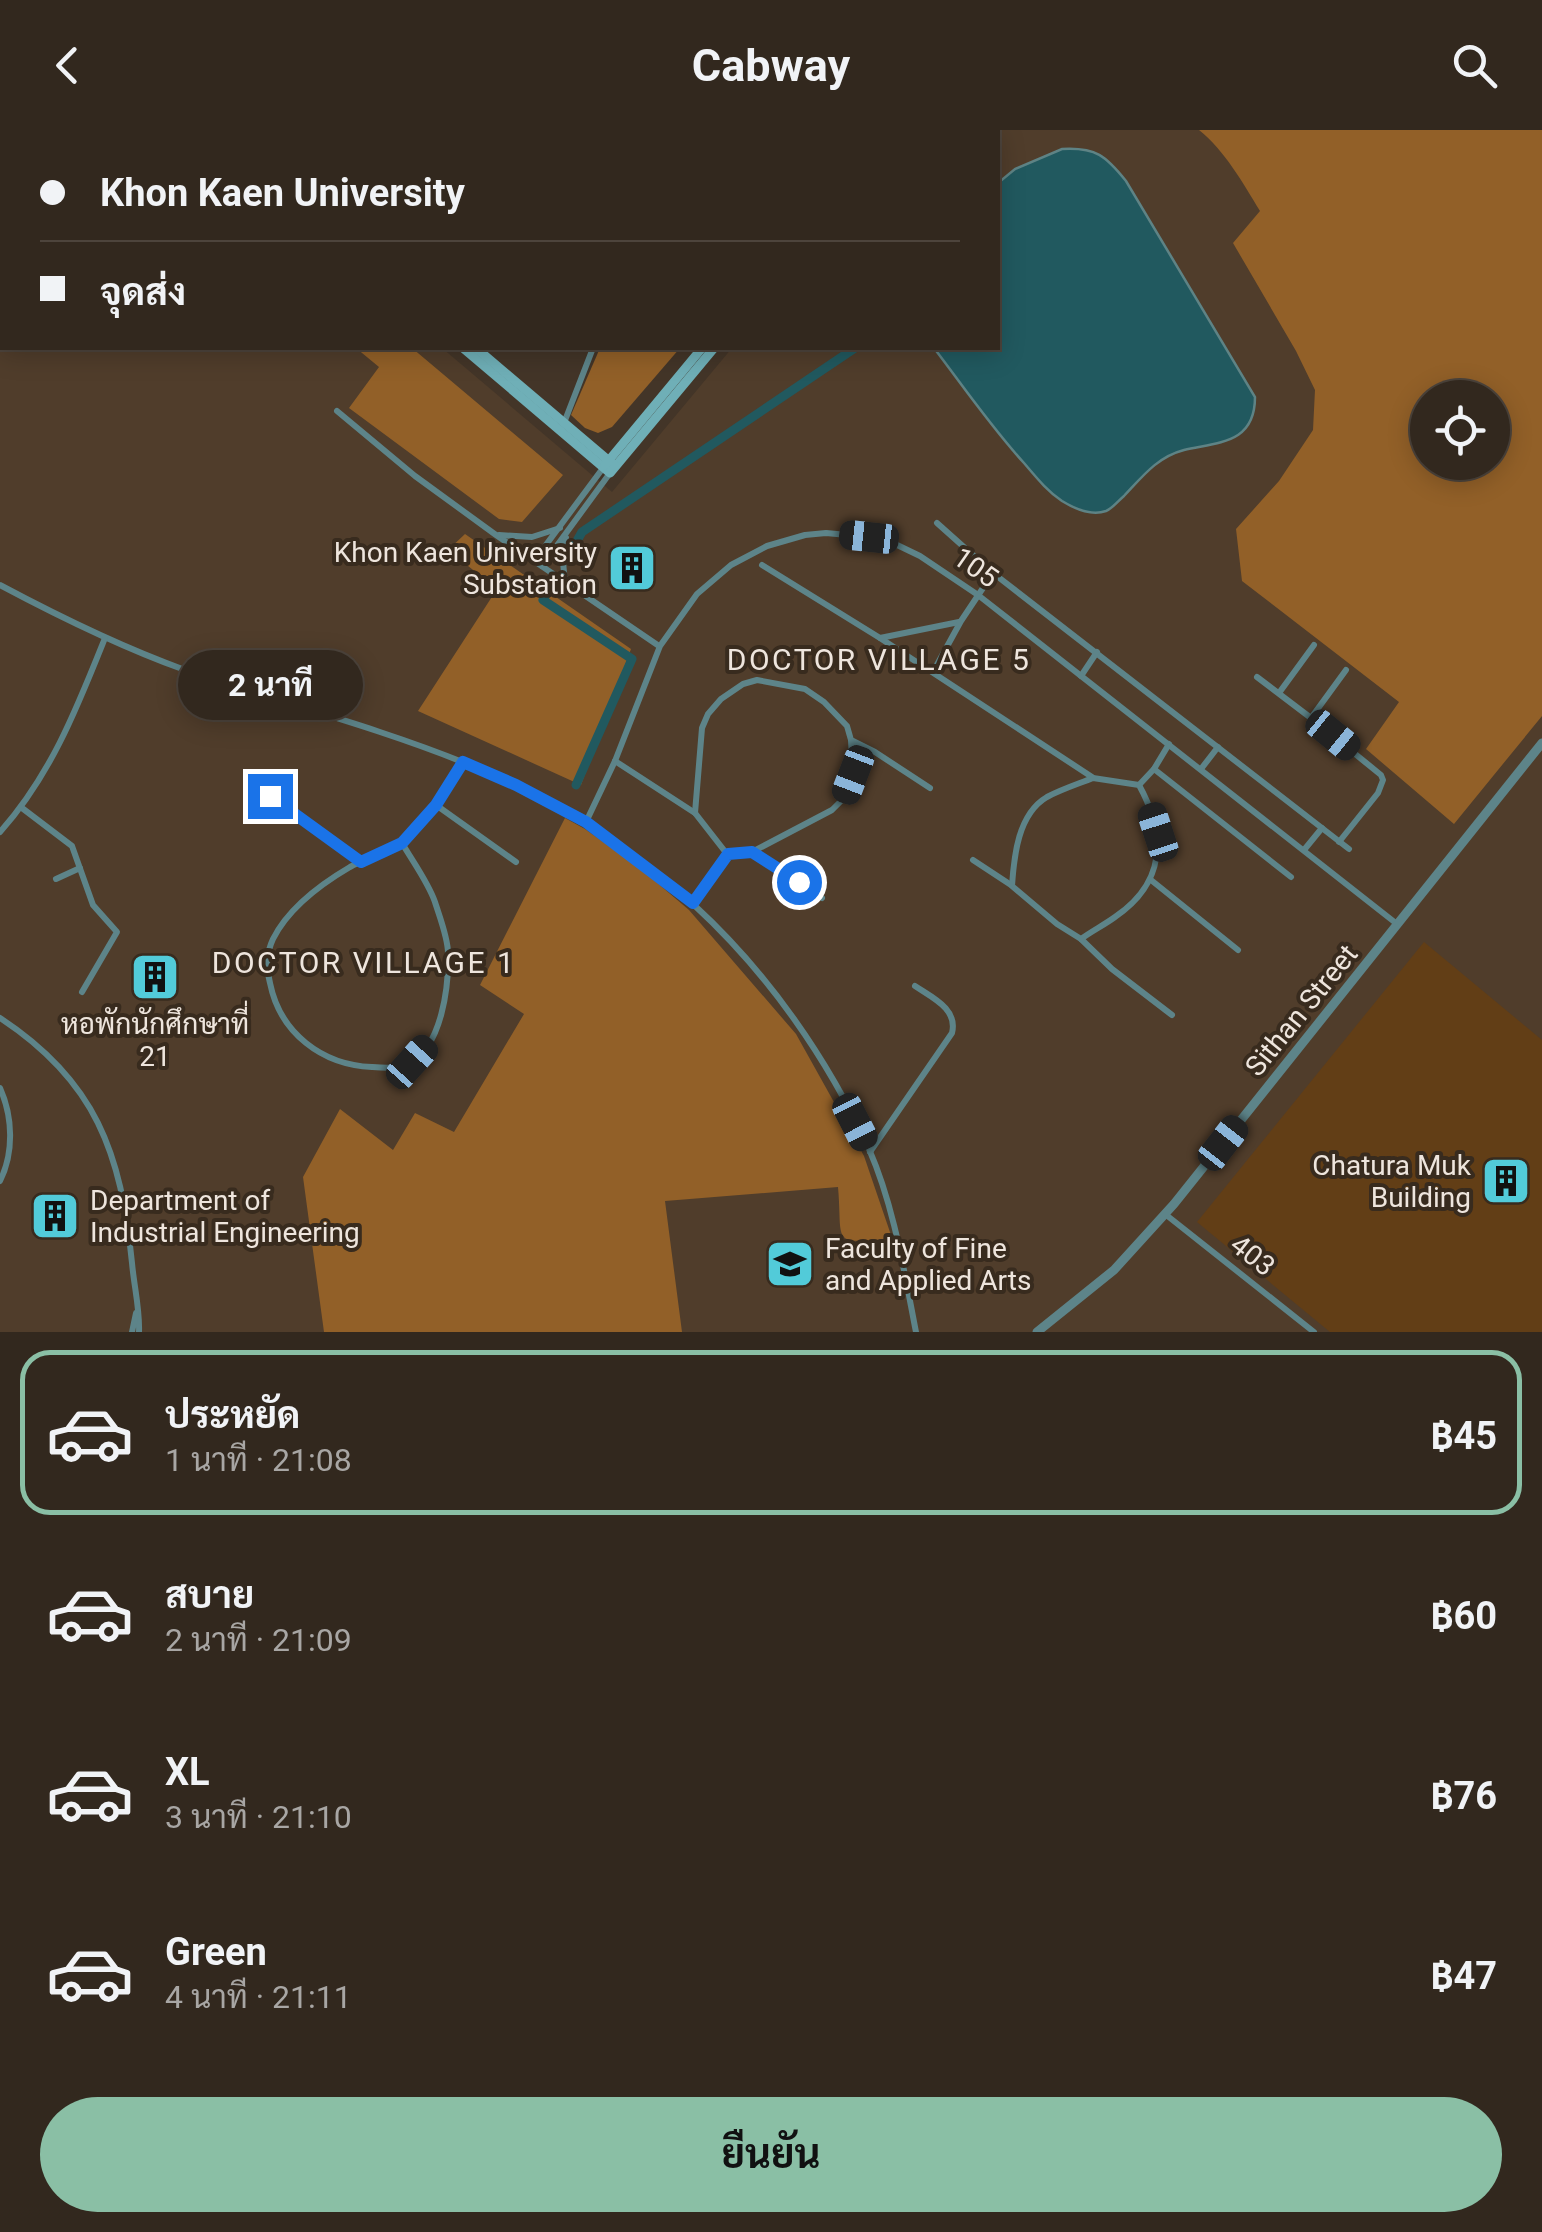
<!DOCTYPE html>
<html lang="th">
<head>
<meta charset="utf-8">
<style>
  :root { --surface:#32281e; --page:#3a3027; --text:#f1f3f6; --muted:#a8a6a4; --line:#4d443c; --accent:#8abfa5 }
  body { margin:0; font-family:Roboto,Sarabun,sans-serif; background:var(--page); color:var(--text); height:100vh; display:flex; flex-direction:column; font-size:38px; white-space:nowrap }
  * { box-sizing:border-box; margin:0 }
  p { font-size:32px; color:var(--muted) }
  .icon { flex:none; width:55px; height:55px; fill:none; stroke:currentColor; stroke-width:2; stroke-linecap:round; stroke-linejoin:round }
  .map { position:relative; height:1202px; overflow:hidden }
  .panel { display:flex; flex-direction:column; background:var(--surface); flex:1 }
  .panel>* { flex:none }
  .banner { position:absolute; left:0px; top:0px; width:1000px; height:220px; box-shadow:0 5px 25px #0003,0 0 0 2px var(--line); display:grid; align-content:center; height:220px; padding:0 40px; background:var(--surface) }
  .fabs { position:absolute; left:1410px; top:250px; display:grid; gap:20px }
  .fabs a { display:grid; place-items:center; width:100px; height:100px; border-radius:50%; background:var(--surface); box-shadow:0 5px 25px #0003,0 0 0 2px var(--line); font-size:50px }
  .end { position:absolute; width:45px; height:45px; margin:-22px; border:12px solid #1a73e8; background:#fff; box-shadow:0 0 0 5px #fff }
  .from { border-radius:50% }
  .bubble { position:absolute; height:70px; border-radius:35px; background:var(--surface); box-shadow:0 5px 25px #0003,0 0 0 2px var(--line); font-size:32px; font-weight:700; line-height:70px; text-align:center }
  .car { position:absolute; width:30px; height:60px; margin:-30px -15px; border-radius:12px; box-shadow:0 0 8px 2px #0007; background:linear-gradient(#222 24%,#8ab4d8 0 40%,#222 0 76%,#8ab4d8 0 86%,#222 0) }
  .banner b { display:flex; align-items:center; gap:35px; height:95px; font-size:38px }
  .banner b+b { border-top:2px solid var(--line) }
  .banner i { width:25px; height:25px; background:var(--text) }
  ul { padding:18px 0 0; list-style:none }
  li { display:flex; align-items:center; gap:30px; height:165px; margin:0 20px 15px; padding:0 20px; border:5px solid transparent; border-radius:30px }
  li div { flex:1 }
  li b { display:block; font-size:38px }
  li em { font-style:normal; font-weight:700 }
  li.active { border-color:var(--accent) }
  li>.icon { width:90px; height:90px; stroke-width:1.5 }
  .cta { display:flex; gap:20px; margin-top:auto; padding:20px 40px }
  .cta a { flex:1; height:115px; border-radius:60px; background:var(--accent); color:#111; font-size:40px; font-weight:700; line-height:115px; text-align:center }
  header { display:flex; justify-content:space-between; align-items:center; height:130px; padding:0 40px; background:var(--surface); font-size:45px; font-weight:700 }
  .map>svg:first-child { display:block }
  .built { fill:#503d2b; fill-rule:evenodd }
  .green { fill:#623e16 }
  .forest { fill:#926028; fill-rule:evenodd }
  .water { fill:#21595f; stroke:#5e8385; stroke-width:2.5 }
  .lines { fill:none; stroke-linecap:round; stroke-linejoin:round }
  .canal { stroke:#21595f; stroke-width:9 }
  .minor { stroke:#5d8489; stroke-width:6 }
  .tertiary { stroke:#5d8489; stroke-width:9 }
  .secondary { stroke:#6fafb7; stroke-width:9 }
  .route { stroke:#1a73e8; stroke-width:12 }
  .labels { text-anchor:middle; stroke-width:8; stroke-linejoin:round; paint-order:stroke }
  .poi-label { font-size:28px; fill:#eee5dd; stroke:#382b1e; text-anchor:end }
  .street-label { font-size:28px; fill:#eee5dd; stroke:#382b1e }
  .neighbourhood-label { font-size:30px; letter-spacing:2.5px; fill:#eee5dd; stroke:#382b1e }
</style>
</head>
<body>
<header><svg class="icon" aria-label="back" viewBox="0 0 24 24"><path d="M15 5l-7 7 7 7"/></svg>Cabway<svg class="icon" aria-label="search" viewBox="0 0 24 24"><circle cx="10" cy="10" r="6"/><path d="M15 15l6 6"/></svg></header>
<div class="map">
<svg width="1542" height="1202" viewBox="0 0 1542 1202">
  <rect width="100%" height="100%" fill="#433528"/>
  <path class="built" d="M0,0H185L188,2H2V218H442L612,362L732,218H998V2H910L912,0H1542V1202H0ZM1428,268H1492V332H1428Z"/>
  <polygon class="green" points="1424,812 1542,910 1542,1202 1330,1202 1197,1092"/>
  <g class="forest">
    <polygon points="689,0 865,0 863,2 688,2"/>
    <path d="M1199,0H1542V586L1454,694L1366,619L1399,572L1242,451L1236,399L1279,351L1313,300L1315,260L1296,221L1233,113L1260,81C1243,53 1225,21 1199,0ZM1428,268H1492V332H1428Z"/>
    <polygon points="356,218 412,218 563,345 522,392 499,389 349,278 379,237"/>
    <polygon points="600,218 680,218 612,297 598,303 585,298 571,285"/>
    <polygon points="465,404 631,519 581,655 418,581 497,459 448,420"/>
    <path d="M565,688L585,699L641,739L689,780L796,904L864,1026L892,1108C829,1115 843,1113 838,1057L665,1071L682,1202H324L303,1047L340,979L393,1020L415,983L454,1002L524,884L480,855Z"/>
  </g>
  <path class="water" d="M1062,19C1096,17 1106,26 1126,51L1255,267C1255,314 1218,312 1184,320C1157,327 1142,347 1124,366C1118,371 1113,378 1106,381C1091,386 1075,379 1062,371C1047,361 1036,347 1024,333C991,297 963,256 934,218H998V53L1015,39Z"/>
  <g class="lines">
    <g class="canal">
      <polyline points="566,430 582,402 855,218"/>
      <polyline points="553,452 543,470 632,529 576,655"/>
    </g>
    <g class="minor">
      <polyline points="368,0 372,2"/>
      <polyline points="544,0 550,2"/>
      <polyline points="259,2 261,0"/>
      <polyline points="408,2 409,0"/>
      <polyline points="678,2 679,0"/>
      <polyline points="337,281 415,346 496,405 659,516"/>
      <polyline points="564,293 593,218"/>
      <polyline points="937,393 993,443 1349,719"/>
      <polyline points="499,405 532,407 560,398"/>
      <polyline points="534,431 603,338"/>
      <polyline points="762,435 880,508 1092,647"/>
      <polyline points="542,436 610,343"/>
      <polyline points="565,452 562,422 566,408"/>
      <path d="M0,455C60,487 121,517 185,540C278,572 374,596 465,633C506,649 549,668 586,693C603,704 619,717 635,729C654,744 676,758 694,775C768,843 828,929 869,1019C894,1076 904,1141 916,1202"/>
      <polyline points="880,508 959,492"/>
      <polyline points="933,542 961,491 993,443"/>
      <polyline points="1081,546 1097,522"/>
      <polyline points="1257,547 1311,588 1381,645 1383,650 1378,663 1339,712"/>
      <polyline points="1279,563 1314,515"/>
      <polyline points="1311,588 1346,540"/>
      <polyline points="851,610 853,645 844,668 832,680 752,722 727,724 695,683 702,598 708,584 721,569 743,554 757,550 805,559 824,572 847,596 851,610 875,622 930,658"/>
      <polyline points="615,631 695,683"/>
      <polyline points="1154,639 1291,747"/>
      <polyline points="1201,639 1218,617"/>
      <path d="M1093,648L1139,655C1167,706 1165,753 1115,787C1104,795 1092,801 1081,809L1057,794L1012,756C1014,726 1018,684 1047,667C1062,659 1078,654 1093,648Z"/>
      <polyline points="1139,655 1154,639 1169,614"/>
      <polyline points="270,666 361,732"/>
      <polyline points="436,675 516,732"/>
      <polyline points="22,678 72,716 93,775 117,802 82,862"/>
      <polyline points="586,692 615,631 660,516 697,464 731,435 767,416 805,405 826,403 869,407 893,413 920,426 978,465 1397,794"/>
      <path d="M0,702C51,645 77,578 105,508"/>
      <path d="M402,713C413,732 428,752 435,772C440,788 448,808 448,823C449,856 442,917 409,933C397,939 385,938 372,937C322,935 280,903 270,853C266,837 266,824 273,809C288,779 321,754 350,737C367,728 389,723 404,710C429,688 445,659 463,632"/>
      <polyline points="1304,720 1322,698"/>
      <polyline points="753,722 822,768"/>
      <polyline points="973,730 1011,755"/>
      <polyline points="56,749 80,738"/>
      <polyline points="1151,750 1238,820"/>
      <polyline points="693,773 727,724"/>
      <polyline points="1081,809 1112,839 1172,885"/>
      <path d="M0,888C96,951 121,1023 132,1133C134,1156 140,1180 139,1202"/>
      <path d="M0,958C13,987 14,1023 0,1051"/>
      <path d="M870,1022L952,903C958,879 933,868 915,856"/>
      <polyline points="1165,1084 1314,1202"/>
      <polyline points="132,1202 136,1183"/>
    </g>
    <polyline class="tertiary" points="1037,1202 1114,1140 1174,1074 1542,613"/>
    <g class="secondary">
      <polyline points="201,0 204,2"/>
      <polyline points="220,0 223,2"/>
      <polyline points="878,2 880,0"/>
      <polyline points="895,2 897,0"/>
      <polyline points="463,218 610,343 714,218"/>
      <polyline points="476,218 615,336"/>
      <polyline points="605,335 702,218"/>
    </g>
  </g>
  <g class="lines">
    <polyline class="route" points="270,666 361,732 402,713 436,675 463,632 516,655 586,692 693,773 728,724 752,722 799,752"/>
  </g>
  <defs>
    <g id="building-square" transform="scale(2.5)"><rect x="-9" y="-9" width="18" height="18" rx="4" fill="#52cbd9" stroke="#382b1e"/><path d="M-4-6H4V6H1V3H-1V6H-4ZM-2.5-4.3h1.7v1.8h-1.7ZM.8-4.3h1.7v1.8H.8ZM-2.5-1h1.7V.8h-1.7ZM.8-1h1.7V.8H.8Z" fill="#111"/></g>
    <g id="university-square" transform="scale(2.5)"><rect x="-9" y="-9" width="18" height="18" rx="4" fill="#52cbd9" stroke="#382b1e"/><path d="M0-5L7-2L0 1L-7-2ZM-4 1L0 2.5L4 1V4Q0 6-4 4Z" fill="#111"/></g>
  </defs>
  <g fill-rule="evenodd">
    <use href="#building-square" x="632" y="438"/>
    <use href="#building-square" x="155" y="847"/>
    <use href="#building-square" x="1506" y="1051"/>
    <use href="#building-square" x="55" y="1086"/>
    <use href="#university-square" x="790" y="1134"/>
  </g>
  <g class="labels">
    <g class="poi-label">
      <text x="597" y="432">Khon Kaen University<tspan x="597" dy="32">Substation</tspan></text>
      <text x="155" y="904" text-anchor="middle">หอพักนักศึกษาที่<tspan x="155" dy="32">21</tspan></text>
      <text x="1471" y="1045">Chatura Muk<tspan x="1471" dy="32">Building</tspan></text>
      <text x="90" y="1080" text-anchor="start">Department of<tspan x="90" dy="32">Industrial Engineering</tspan></text>
      <text x="825" y="1128" text-anchor="start">Faculty of Fine<tspan x="825" dy="32">and Applied Arts</tspan></text>
    </g>
    <g class="street-label">
      <text transform="translate(976 437) rotate(35)" y="10">105</text>
      <text transform="translate(1301 880) rotate(-51)" y="10">Sithan Street</text>
      <text transform="translate(1253 1125) rotate(38)" y="10">403</text>
    </g>
    <g class="neighbourhood-label">
      <text x="879" y="540">DOCTOR VILLAGE 5</text>
      <text x="364" y="843">DOCTOR VILLAGE 1</text>
    </g>
  </g>
</svg>
<div class="fabs">
<a><svg class="icon" aria-label="locate" viewBox="0 0 24 24"><circle cx="12" cy="12" r="6"/><path d="M12 2v4M12 18v4M2 12h4M18 12h4"/></svg></a>
</div>
<i class="end from" style="left:799px;top:752px"></i>
<i class="end" style="left:270px;top:666px"></i>
<div class="bubble" style="left:178px;top:520px;width:185px">2 นาที</div>
<i class="car" style="left:869px;top:407px;rotate:276deg"></i>
<i class="car" style="left:1333px;top:605px;rotate:129deg"></i>
<i class="car" style="left:853px;top:645px;rotate:201deg"></i>
<i class="car" style="left:1158px;top:702px;rotate:342deg"></i>
<i class="car" style="left:412px;top:932px;rotate:42deg"></i>
<i class="car" style="left:855px;top:992px;rotate:153deg"></i>
<i class="car" style="left:1223px;top:1013px;rotate:38deg"></i>
<div class="banner">
<b><i class="from"></i>Khon Kaen University</b>
<b><i></i>จุดส่ง</b>
</div>
</div>
<section class="panel">
<ul>
<li class="active"><svg class="icon" aria-label="car" viewBox="0 0 24 24"><path d="M5 17H2v-5l4-1 3-4h7l3 4 3 1v5h-3M9 17h6M6 11h13"/><circle cx="7" cy="17" r="2"/><circle cx="17" cy="17" r="2"/></svg><div><b>ประหยัด</b><p>1 นาที · 21:08</p></div><em>฿45</em></li>
<li><svg class="icon" aria-label="car" viewBox="0 0 24 24"><path d="M5 17H2v-5l4-1 3-4h7l3 4 3 1v5h-3M9 17h6M6 11h13"/><circle cx="7" cy="17" r="2"/><circle cx="17" cy="17" r="2"/></svg><div><b>สบาย</b><p>2 นาที · 21:09</p></div><em>฿60</em></li>
<li><svg class="icon" aria-label="car" viewBox="0 0 24 24"><path d="M5 17H2v-5l4-1 3-4h7l3 4 3 1v5h-3M9 17h6M6 11h13"/><circle cx="7" cy="17" r="2"/><circle cx="17" cy="17" r="2"/></svg><div><b>XL</b><p>3 นาที · 21:10</p></div><em>฿76</em></li>
<li><svg class="icon" aria-label="car" viewBox="0 0 24 24"><path d="M5 17H2v-5l4-1 3-4h7l3 4 3 1v5h-3M9 17h6M6 11h13"/><circle cx="7" cy="17" r="2"/><circle cx="17" cy="17" r="2"/></svg><div><b>Green</b><p>4 นาที · 21:11</p></div><em>฿47</em></li>
</ul>
<div class="cta"><a>ยืนยัน</a></div>
</section>
</body>
</html>
